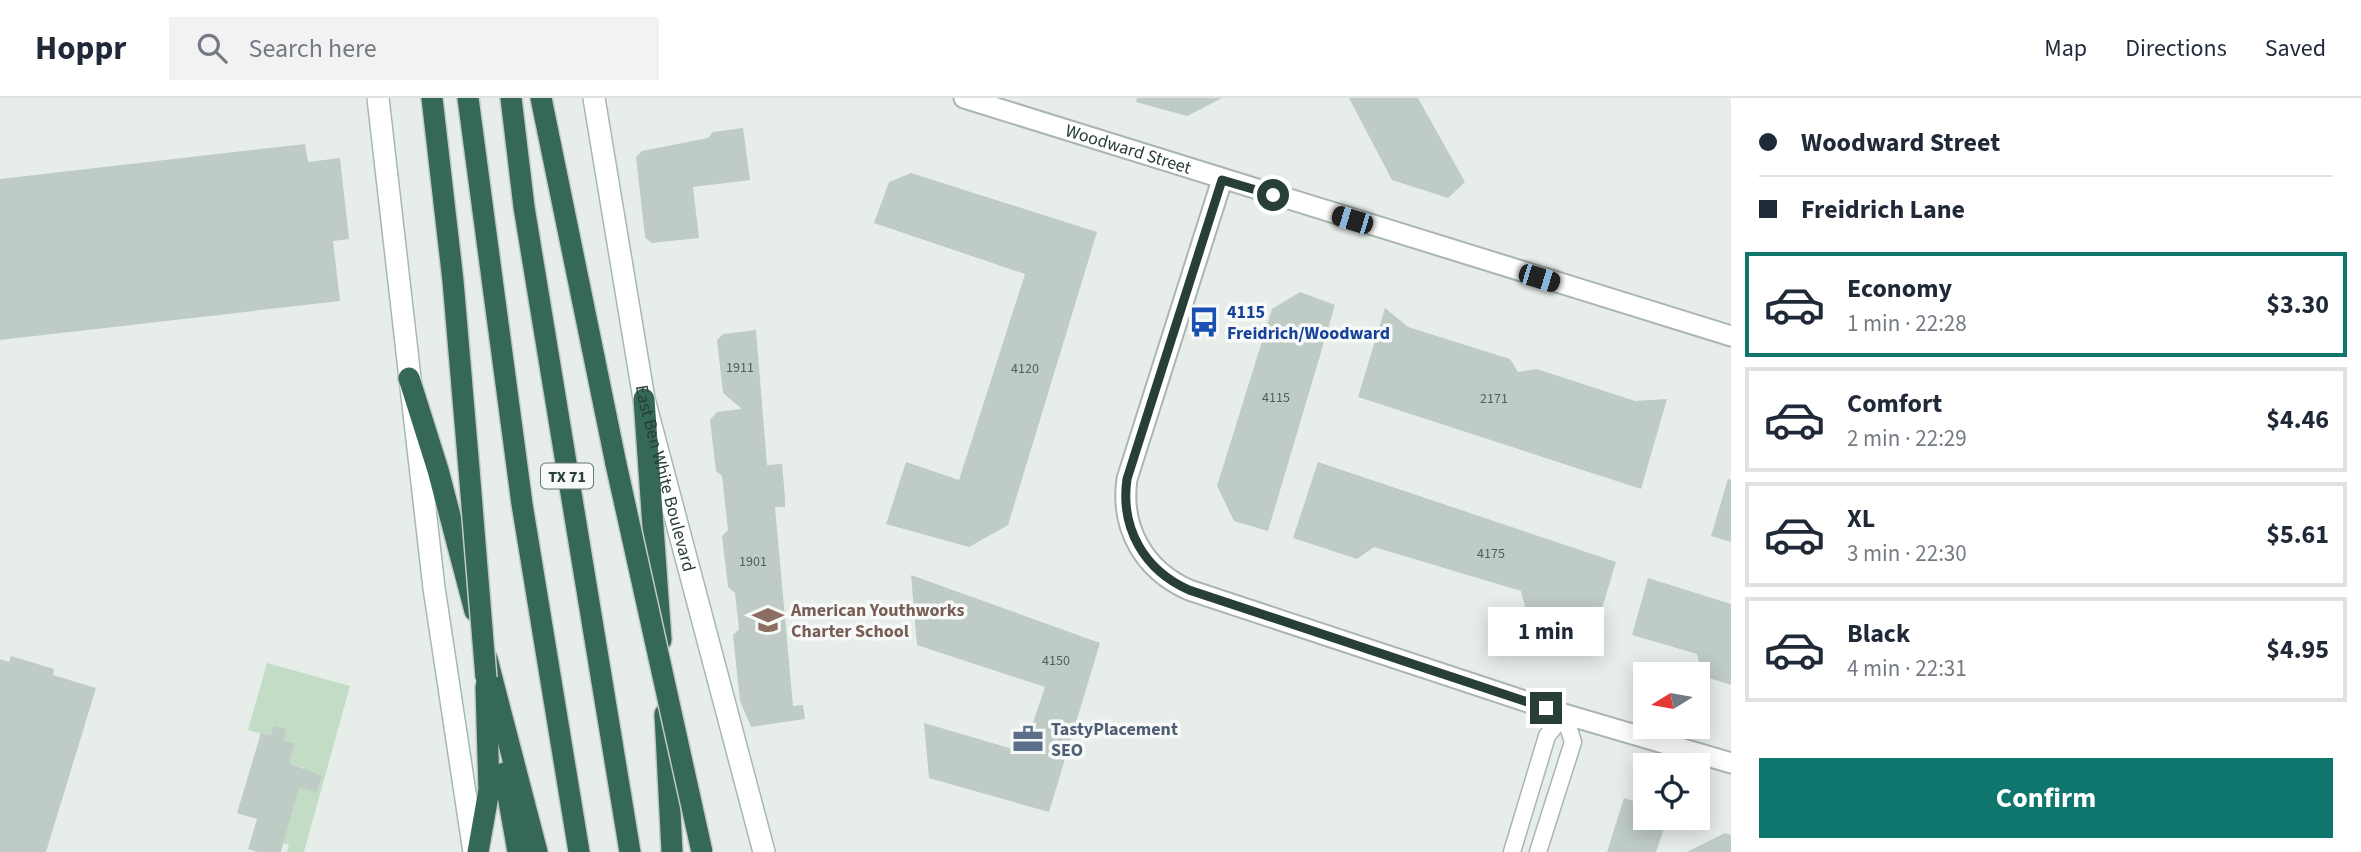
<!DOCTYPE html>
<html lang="en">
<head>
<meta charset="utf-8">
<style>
  :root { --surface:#fff; --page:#f2f2f3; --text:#1f2937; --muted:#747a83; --line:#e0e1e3; --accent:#0f766e }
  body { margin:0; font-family:"Source Sans 3",sans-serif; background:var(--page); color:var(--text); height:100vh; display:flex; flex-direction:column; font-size:26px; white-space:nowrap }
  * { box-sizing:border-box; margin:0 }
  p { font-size:23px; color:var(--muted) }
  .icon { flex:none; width:38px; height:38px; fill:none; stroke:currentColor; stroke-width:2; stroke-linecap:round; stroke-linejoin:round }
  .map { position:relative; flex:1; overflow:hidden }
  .sheet { display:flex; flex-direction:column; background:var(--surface); width:630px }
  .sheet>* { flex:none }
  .top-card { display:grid; align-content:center; height:154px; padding:0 28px; background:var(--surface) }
  .needle { width:46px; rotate:259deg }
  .controls { position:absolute; left:1633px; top:564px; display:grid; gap:14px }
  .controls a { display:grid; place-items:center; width:77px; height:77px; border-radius:0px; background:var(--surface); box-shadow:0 4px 18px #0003; font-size:35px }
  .end { position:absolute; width:32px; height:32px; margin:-16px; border:9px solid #273f35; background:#fff; box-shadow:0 0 0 4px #fff }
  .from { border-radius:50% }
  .bubble { position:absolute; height:49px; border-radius:0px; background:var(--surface); box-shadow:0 4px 18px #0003; font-size:23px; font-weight:700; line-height:49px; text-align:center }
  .car { position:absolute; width:21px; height:42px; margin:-21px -10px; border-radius:9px; box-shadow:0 0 5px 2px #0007; background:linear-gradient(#222 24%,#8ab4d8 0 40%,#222 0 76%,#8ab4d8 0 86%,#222 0) }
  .top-card b { display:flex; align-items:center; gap:24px; height:66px; font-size:26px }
  .top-card b+b { border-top:2px solid var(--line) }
  .top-card i { width:18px; height:18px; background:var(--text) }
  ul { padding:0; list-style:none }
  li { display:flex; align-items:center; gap:21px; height:105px; margin:0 14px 10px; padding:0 14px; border:4px solid var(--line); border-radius:0px }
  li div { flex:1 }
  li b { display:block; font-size:26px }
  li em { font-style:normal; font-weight:700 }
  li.selected { border-color:var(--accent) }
  li>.icon { width:63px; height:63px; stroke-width:1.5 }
  .action { display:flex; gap:14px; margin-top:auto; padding:14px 28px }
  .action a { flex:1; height:80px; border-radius:0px; background:var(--accent); color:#fff; font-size:28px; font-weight:700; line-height:80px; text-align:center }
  header { display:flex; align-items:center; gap:42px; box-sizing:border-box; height:98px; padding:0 35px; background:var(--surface); border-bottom:2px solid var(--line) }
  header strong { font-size:33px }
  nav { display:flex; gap:38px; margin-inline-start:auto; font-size:24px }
  .search { width:490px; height:63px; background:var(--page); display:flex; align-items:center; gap:18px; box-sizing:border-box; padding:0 24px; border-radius:0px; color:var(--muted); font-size:26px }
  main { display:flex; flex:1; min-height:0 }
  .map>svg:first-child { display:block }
  .green { fill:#c2dcc6 }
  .building { fill:#bfcbc5 }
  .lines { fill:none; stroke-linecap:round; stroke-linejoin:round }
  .minor-casing { stroke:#aab6b0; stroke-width:19 }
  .tertiary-casing { stroke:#aab6b0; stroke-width:23 }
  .secondary-casing { stroke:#a6b8b0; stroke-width:24 }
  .motorway-casing { stroke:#c3c9c6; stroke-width:24 }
  .minor { stroke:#fff; stroke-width:16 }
  .tertiary { stroke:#fff; stroke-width:19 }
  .secondary { stroke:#fff; stroke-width:21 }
  .motorway { stroke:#366857; stroke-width:21 }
  .motorway-bridge-casing { stroke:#c3c9c6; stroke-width:24; stroke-linecap:butt }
  .motorway-bridge { stroke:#366857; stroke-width:21 }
  .route { stroke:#273f35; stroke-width:9 }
  .labels { text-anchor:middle; stroke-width:7; stroke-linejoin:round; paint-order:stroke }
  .number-label { font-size:14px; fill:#4d6259 }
  .shield { fill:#f7faf8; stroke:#657770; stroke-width:2 }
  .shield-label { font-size:16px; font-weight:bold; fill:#273f35 }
  .street-label { font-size:18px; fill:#273f35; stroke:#f7faf8 }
  .transit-label { font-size:18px; font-weight:bold; fill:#164399; stroke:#f7faf8; text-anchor:start }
  .education-label { font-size:18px; font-weight:bold; fill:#785e54; stroke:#f7faf8; text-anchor:start }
  .service-label { font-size:18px; font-weight:bold; fill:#4e5e75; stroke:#f7faf8; text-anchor:start }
</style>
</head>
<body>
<header>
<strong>Hoppr</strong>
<div class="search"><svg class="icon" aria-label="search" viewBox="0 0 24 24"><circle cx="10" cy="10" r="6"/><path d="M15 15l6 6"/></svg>Search here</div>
<nav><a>Map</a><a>Directions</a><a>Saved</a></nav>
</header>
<main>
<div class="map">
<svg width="1731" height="754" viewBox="0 0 1731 754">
  <rect width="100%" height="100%" fill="#e7eeea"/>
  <polygon class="green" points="267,565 350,588 304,754 287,754 289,747 283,745 304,670 289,665 295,645 248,632"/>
  <g class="building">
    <polygon points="1137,0 1222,0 1187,18 1136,4"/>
    <polygon points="1349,0 1418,0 1465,84 1448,100 1392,82"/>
    <polygon points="743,30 750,82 693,89 699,140 651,145 645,139 636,59 642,53 708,40 713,34"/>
    <polygon points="305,46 308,64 340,60 349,141 333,143 340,203 0,242 0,81"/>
    <polygon points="911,75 1097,134 1008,427 969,449 886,426 906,364 959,382 1025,176 874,125 889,84"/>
    <polygon points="1300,194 1335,207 1268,433 1234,423 1217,388 1272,211"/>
    <polygon points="1385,210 1408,229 1510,261 1518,274 1537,271 1635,303 1667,301 1641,391 1358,299"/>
    <polygon points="756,232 767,367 782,366 785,399 785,409 775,409 793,608 803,607 805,621 751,629 740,603 733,537 739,531 735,495 728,489 722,438 728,432 722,378 716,373 710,322 717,314 742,311 723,295 717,242 723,236"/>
    <polygon points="1318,364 1616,464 1594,537 1527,516 1521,493 1374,449 1357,461 1293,440"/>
    <polygon points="1728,381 1731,382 1731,444 1711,438"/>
    <polygon points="911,477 1100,545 1049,714 929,680 924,625 1023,654 1045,589 917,547"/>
    <polygon points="1648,480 1731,506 1731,587 1703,578 1697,556 1632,537"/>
    <polygon points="11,558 54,571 53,577 96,590 46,754 0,754 0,561 9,564"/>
    <polygon points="274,628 286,631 283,642 295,645 289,665 322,678 317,694 299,689 281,754 257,754 248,751 257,721 237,715 261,635 271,638"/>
    <polygon points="1624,700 1645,707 1645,719 1668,719 1656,754 1607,754"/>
    <polygon points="1725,735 1731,737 1731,754 1687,754"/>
  </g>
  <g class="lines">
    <g class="minor-casing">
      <g id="minor">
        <polyline points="1512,754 1547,638 1564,616"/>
        <polyline points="1538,754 1573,644 1564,616"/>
      </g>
    </g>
    <g class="tertiary-casing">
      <g id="tertiary">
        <path id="s1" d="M964,0L1731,238"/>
        <path d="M1222,82L1127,381C1120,430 1144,472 1189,492L1564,616L1731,665"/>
      </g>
    </g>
    <g class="secondary-casing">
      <g id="secondary">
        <polyline points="378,0 434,490 474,754"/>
        <path id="s2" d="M594,0L644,301L764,754"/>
      </g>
    </g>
    <g class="motorway-casing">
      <g id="motorway">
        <polyline points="432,0 453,183 469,371"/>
        <polyline points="468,0 522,406 579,754"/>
        <polyline points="511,0 524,109 630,754"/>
        <polyline points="541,0 616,366"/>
        <polyline points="409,280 438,372 475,513"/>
        <polyline points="644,301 661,542"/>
        <polyline points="487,561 537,754"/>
        <polyline points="665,616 672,754"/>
        <polyline points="504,675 518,754"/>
        <polyline points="478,754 489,692 486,589"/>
      </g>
    </g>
    <use href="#minor" class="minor"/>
    <use href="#tertiary" class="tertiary"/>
    <use href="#secondary" class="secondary"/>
    <use href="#motorway" class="motorway"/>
    <g class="motorway-bridge-casing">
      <g id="motorway-bridge">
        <polyline points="616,366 702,754"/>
        <polyline points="469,371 486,580"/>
      </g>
    </g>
    <use href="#motorway-bridge" class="motorway-bridge"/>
  </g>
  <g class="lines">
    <path class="route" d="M1273,97L1222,82L1127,381C1120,430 1144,472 1189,492L1546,610"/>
  </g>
  <defs>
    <g id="bus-bare" transform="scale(2.415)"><path d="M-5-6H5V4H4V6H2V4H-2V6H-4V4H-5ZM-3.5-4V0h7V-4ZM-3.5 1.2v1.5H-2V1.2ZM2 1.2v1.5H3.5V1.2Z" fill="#1a4fb4" stroke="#f7faf8" stroke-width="2.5" paint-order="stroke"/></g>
    <g id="school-bare" transform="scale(2.415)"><path d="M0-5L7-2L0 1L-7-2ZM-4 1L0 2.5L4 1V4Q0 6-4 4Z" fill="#8d6e63" stroke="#f7faf8" stroke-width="2.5" paint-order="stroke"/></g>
    <g id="office-bare" transform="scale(2.415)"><path d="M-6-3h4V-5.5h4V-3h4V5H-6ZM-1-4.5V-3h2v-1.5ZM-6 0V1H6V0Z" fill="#5c6f8a" stroke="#f7faf8" stroke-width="2.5" paint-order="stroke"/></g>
  </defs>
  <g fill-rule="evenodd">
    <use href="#bus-bare" x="1204" y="224"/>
    <use href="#school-bare" x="768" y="522"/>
    <use href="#office-bare" x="1028" y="641"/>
  </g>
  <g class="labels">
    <g class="number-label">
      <text x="740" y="274">1911</text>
      <text x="1025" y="275">4120</text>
      <text x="1276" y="304">4115</text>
      <text x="1494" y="305">2171</text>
      <text x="1491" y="460">4175</text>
      <text x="753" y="468">1901</text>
      <text x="1056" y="567">4150</text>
    </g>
    <rect class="shield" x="541" y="365.5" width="52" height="25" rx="5"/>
    <g class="shield-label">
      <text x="567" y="384">TX 71</text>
    </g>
    <g class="street-label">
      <text dy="6" stroke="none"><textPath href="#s1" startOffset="172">Woodward Street</textPath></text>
      <text dy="6" stroke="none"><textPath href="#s2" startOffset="387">East Ben White Boulevard</textPath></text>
    </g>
    <g class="transit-label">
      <text x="1227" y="220">4115<tspan x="1227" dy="21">Freidrich/Woodward</tspan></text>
    </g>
    <g class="education-label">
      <text x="791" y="518">American Youthworks<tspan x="791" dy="21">Charter School</tspan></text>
    </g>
    <g class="service-label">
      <text x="1051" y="637">TastyPlacement<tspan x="1051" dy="21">SEO</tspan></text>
    </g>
  </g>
</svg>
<div class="controls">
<a><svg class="needle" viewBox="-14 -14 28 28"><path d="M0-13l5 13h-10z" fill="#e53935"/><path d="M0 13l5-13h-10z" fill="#747a83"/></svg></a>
<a><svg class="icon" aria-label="locate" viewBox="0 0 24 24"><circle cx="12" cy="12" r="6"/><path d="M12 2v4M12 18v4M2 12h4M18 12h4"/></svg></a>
</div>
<i class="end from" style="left:1273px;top:97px"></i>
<i class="end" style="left:1546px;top:610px"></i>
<div class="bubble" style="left:1488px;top:509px;width:116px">1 min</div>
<i class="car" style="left:1352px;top:122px;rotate:287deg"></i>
<i class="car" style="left:1539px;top:180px;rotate:107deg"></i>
</div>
<section class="sheet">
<div class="top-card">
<b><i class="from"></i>Woodward Street</b>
<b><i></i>Freidrich Lane</b>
</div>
<ul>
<li class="selected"><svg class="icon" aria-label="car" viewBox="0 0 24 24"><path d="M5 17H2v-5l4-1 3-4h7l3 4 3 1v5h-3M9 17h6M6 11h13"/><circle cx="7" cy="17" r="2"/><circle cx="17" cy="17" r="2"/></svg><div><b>Economy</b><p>1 min · 22:28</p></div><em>$3.30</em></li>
<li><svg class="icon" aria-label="car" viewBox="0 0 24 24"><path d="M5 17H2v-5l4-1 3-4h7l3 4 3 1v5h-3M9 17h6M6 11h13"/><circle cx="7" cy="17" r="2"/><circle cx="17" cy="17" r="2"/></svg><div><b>Comfort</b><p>2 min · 22:29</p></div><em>$4.46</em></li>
<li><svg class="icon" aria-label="car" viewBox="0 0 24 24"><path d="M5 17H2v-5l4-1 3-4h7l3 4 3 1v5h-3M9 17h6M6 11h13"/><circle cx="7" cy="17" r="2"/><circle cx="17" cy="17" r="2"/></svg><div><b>XL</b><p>3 min · 22:30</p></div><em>$5.61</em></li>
<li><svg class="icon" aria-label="car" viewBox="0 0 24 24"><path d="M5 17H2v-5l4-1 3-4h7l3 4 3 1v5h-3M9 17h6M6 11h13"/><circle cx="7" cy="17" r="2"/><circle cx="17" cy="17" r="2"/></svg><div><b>Black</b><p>4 min · 22:31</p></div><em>$4.95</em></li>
</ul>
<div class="action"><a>Confirm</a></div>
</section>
</main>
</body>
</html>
